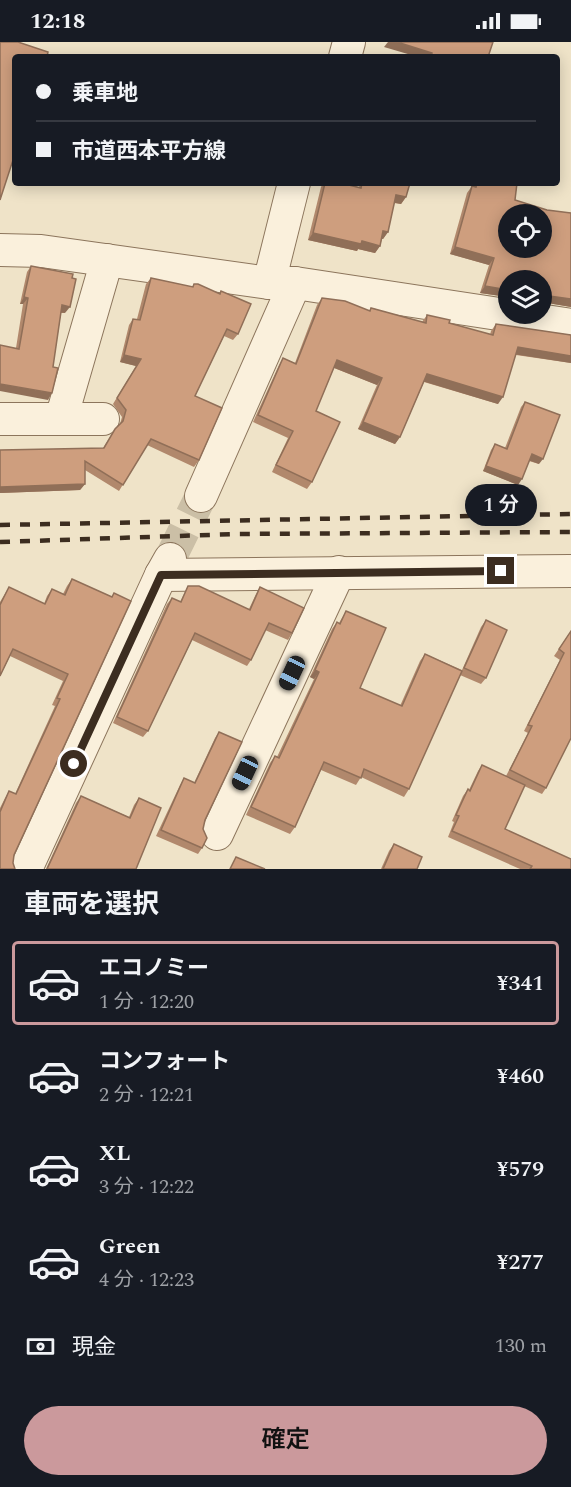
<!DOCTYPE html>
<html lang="ja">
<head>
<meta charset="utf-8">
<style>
  :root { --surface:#171b24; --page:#20242c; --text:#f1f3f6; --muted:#9ea1a6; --line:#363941; --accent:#cb999c }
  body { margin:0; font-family:Spectral,"Noto Sans JP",serif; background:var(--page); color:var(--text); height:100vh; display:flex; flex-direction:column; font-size:22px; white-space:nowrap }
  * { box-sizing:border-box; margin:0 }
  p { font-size:20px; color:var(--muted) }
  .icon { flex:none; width:33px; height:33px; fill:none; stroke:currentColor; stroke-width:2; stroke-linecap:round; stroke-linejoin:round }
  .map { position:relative; height:827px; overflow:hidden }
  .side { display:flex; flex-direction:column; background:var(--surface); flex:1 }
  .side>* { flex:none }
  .hud { position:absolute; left:12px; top:12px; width:548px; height:132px; border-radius:6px; box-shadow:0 3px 15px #0003; display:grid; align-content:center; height:132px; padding:0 24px; background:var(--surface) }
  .fabs { position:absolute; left:498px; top:162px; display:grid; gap:12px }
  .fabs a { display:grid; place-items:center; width:54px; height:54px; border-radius:50%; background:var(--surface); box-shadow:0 3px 15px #0003; font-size:30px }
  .end { position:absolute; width:27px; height:27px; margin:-14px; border:8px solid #3c2d20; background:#fff; box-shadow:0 0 0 3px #fff }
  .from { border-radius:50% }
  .bubble { position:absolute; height:42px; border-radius:21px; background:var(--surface); box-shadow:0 3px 15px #0003; font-size:20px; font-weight:600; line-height:42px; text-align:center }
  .car { position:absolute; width:18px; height:36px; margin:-18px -9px; border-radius:8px; box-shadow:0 0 4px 2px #0007; background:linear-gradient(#222 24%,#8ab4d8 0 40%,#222 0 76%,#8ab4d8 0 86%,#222 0) }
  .hud b { display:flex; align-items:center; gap:21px; height:57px; font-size:22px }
  .hud b+b { border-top:2px solid var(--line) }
  .hud i { width:15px; height:15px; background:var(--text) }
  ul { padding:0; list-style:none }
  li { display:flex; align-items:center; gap:18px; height:84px; margin:0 12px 9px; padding:0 12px; border:3px solid transparent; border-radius:6px }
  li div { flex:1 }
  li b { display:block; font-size:22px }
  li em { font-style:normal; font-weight:600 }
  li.current { border-color:var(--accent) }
  li>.icon { width:54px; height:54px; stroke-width:1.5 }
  h2 { padding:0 24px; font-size:27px; line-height:72px }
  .pay { display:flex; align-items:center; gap:15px; height:66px; padding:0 24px; font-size:22px }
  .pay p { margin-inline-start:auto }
  .action { display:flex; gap:12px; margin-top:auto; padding:12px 24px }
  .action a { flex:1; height:69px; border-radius:36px; background:var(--accent); color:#111; font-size:24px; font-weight:600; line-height:69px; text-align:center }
  .status { display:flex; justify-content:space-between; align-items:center; height:42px; padding:0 30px; background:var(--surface); direction:ltr }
  .status svg { height:16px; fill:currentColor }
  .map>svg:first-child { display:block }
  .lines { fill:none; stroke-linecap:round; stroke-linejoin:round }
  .street-tunnel { stroke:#cbbfa6; stroke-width:32; stroke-dasharray:32 16; stroke-linecap:butt }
  .street-casing { stroke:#8c755c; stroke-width:34 }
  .street { stroke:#faf0dc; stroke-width:32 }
  .rail { stroke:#3c2d20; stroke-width:4.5; stroke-dasharray:10 10; stroke-linecap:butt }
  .wall { fill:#b1886c }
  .shaded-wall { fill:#906f58 }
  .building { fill:#ce9e7e; stroke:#906f58; stroke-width:1.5; fill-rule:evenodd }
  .route { stroke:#3c2d20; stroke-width:8 }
</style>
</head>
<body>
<div class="status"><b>12:18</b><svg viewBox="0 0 49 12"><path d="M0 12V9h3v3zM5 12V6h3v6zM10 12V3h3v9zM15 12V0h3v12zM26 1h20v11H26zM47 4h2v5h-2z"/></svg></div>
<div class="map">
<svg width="571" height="827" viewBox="0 0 571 827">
  <rect width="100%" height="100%" fill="#efe3c8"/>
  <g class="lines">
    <polyline class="street-tunnel" points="170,517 201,454"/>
    <g class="street-casing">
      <g id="street">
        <polyline points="345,15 349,0"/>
        <polyline points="0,208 41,209 269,241 295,241 571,283"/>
        <polyline points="269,241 294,141"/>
        <polyline points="0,377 103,377"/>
        <polyline points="61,377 107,218"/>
        <polyline points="201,454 295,241"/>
        <polyline points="161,533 571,529"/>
        <polyline points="217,792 339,530"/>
        <polyline points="26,827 161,533 170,517"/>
      </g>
    </g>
    <use href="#street" class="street"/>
    <g class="rail">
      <polyline points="0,483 571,472"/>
      <polyline points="0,500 236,492 571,490"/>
    </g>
  </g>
  <g class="wall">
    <polygon points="323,141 359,145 360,141 412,141 408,146 406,155 401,162 394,161 388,190 383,197 382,197 380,204 375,211 358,207 357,209 308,198 321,145"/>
    <polygon points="474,141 517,141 515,158 547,168 571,171 571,265 542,260 508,238 508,255 480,251 489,223 450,212 467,151 472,144 473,144"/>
    <polygon points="31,224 65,271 61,271 48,358 16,306 23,262 20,262 27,230"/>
    <polygon points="151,236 192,245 194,242 219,252 221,249 238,292 233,298 224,294 195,354 199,418 194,425 147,403 119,449 85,428 85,442 80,448 0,451 103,406 115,387 120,382 122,375 113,362 136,324 120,320 129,283 133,277 137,277 146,242"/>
    <polygon points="322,256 369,269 371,266 422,280 427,273 449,281 490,293 491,289 496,282 571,293 571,321 516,313 498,362 424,340 400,395 395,402 358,387 377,343 334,326 316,369 312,440 307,447 272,430 288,396 253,380 279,323 283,316 295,321 317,263"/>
    <polygon points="525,360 539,422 529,419 518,443 483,429 491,408 495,402 505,406 521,365"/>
    <polygon points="72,537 112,555 114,551 0,827 0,766 5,756 9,749 15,752 55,664 52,663 63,639 10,614 0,634 0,560 9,545 44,562 47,554 52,547 63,552 67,544"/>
    <polygon points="188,544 249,567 256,552 260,545 292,591 288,598 265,588 251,618 247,624 192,598 148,689 143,695 113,681 167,562 172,556 180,560"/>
    <polygon points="346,569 360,646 400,664 420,619 425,612 462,628 481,585 486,578 486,636 481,642 460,633 409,747 404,755 361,735 356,743 321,728 295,785 290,792 246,773 270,721 275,714 277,715 314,637 310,635 332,587 337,580 339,581"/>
    <polygon points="571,589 546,746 542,752 524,744 505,787 571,827 520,827 448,795 454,780 452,779 463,754 468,747 469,748 478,729 482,723 506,734 528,691 524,689 560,618 554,614"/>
    <polygon points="219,690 203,787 202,806 198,812 156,794 180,743 184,736 194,741 215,696"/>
    <polygon points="81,754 129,775 134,763 139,756 136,827 46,827 76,761"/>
    <polygon points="394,802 417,827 381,827 389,809"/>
  </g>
  <g class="shaded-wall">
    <polygon points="388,0 397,0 432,11 429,15 418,15 384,5"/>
    <polygon points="396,153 406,155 401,162 391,160"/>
    <polygon points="383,189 388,190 383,197 379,196"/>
    <polygon points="313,191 362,199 380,204 375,211 358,207 357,209 308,198"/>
    <polygon points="455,205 494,216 489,223 450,212"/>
    <polygon points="485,244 508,248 508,255 480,251"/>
    <polygon points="542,253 571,257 571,265 542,260"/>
    <polygon points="24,255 28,256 23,262 20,262"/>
    <polygon points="62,263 70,265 65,271 58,270"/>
    <polygon points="518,305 571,314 571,321 513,312"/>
    <polygon points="124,313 141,317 136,324 120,320"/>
    <polygon points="337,318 382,336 377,343 332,325"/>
    <polygon points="427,332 503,355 498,362 422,339"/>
    <polygon points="0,342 52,351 48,358 0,349"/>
    <polygon points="363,380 400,395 395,402 358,387"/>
    <polygon points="532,412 543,417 539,422 528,418"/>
    <polygon points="486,424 522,437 518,443 483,429"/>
    <polygon points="85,442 80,448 0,451 0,445"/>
    <polygon points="315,628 319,630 314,637 310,635"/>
  </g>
  <g class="building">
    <polygon points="0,0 18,0 48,10 47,15 15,15 15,112 0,158"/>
    <polygon points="397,0 493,0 488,15 431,15 432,11"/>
    <polygon points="325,141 341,141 361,146 362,141 410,141 406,155 396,153 388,190 383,189 380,204 362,199 361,202 313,191"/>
    <path d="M477,141H517L515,158L547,168L571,171V257L542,253V238H508V248L485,244L494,216L455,205L472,144L476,145ZM508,172H542V206H508Z"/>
    <polygon points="31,224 73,232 72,236 76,237 70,265 62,263 53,325 58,326 52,351 0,342 0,303 19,307 28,256 24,255"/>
    <polygon points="151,236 193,245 194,242 198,242 220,252 221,249 251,262 238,292 227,287 195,354 222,366 199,418 151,397 123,443 85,419 85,442 0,445 0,408 104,406 115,387 123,379 126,368 117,356 141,317 124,313 133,277 140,278"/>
    <polygon points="322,256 345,259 370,269 371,266 426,281 427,273 450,278 449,281 493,293 496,282 571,293 571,314 518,305 503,355 427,332 400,395 363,380 382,336 337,318 316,369 340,380 312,440 276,423 293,389 258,373 283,316 296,322"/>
    <polygon points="525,360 560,373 543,417 532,412 522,437 486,424 495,402 507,407"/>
    <polygon points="72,537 112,555 114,551 131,559 14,813 13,821 15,827 0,827 0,770 9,749 16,752 60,657 57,656 68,632 13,607 0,634 0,563 9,545 45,562 52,547 65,553"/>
    <polygon points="188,544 199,544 250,568 260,545 304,566 292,591 269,581 251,618 195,591 148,689 117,675 172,556 181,560"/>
    <polygon points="346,569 386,586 360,646 402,664 425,612 462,629 409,747 364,727 361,736 324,720 295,785 251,765 275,714 279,716 319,630 315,628 337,580 340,582"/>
    <polygon points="486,578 507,588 486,636 464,626"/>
    <polygon points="571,589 571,696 546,746 510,728 532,684 528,683 564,611 559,607"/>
    <polygon points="219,690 242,700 205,778 203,787 207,796 202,806 161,788 184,736 195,741"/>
    <polygon points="482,723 525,743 505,787 571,817 571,827 530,827 532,824 452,789 459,774 456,773 468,747 470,749"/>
    <polygon points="81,754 130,776 139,756 161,766 136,827 47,827"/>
    <polygon points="394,802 422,815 417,827 383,827"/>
    <polygon points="236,815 265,827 230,827"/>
  </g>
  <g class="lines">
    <polyline class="route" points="74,722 161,533 501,529"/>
  </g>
</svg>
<div class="fabs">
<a><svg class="icon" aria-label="locate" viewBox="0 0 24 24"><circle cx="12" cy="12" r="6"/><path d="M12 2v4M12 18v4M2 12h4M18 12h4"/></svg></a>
<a><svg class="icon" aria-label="layers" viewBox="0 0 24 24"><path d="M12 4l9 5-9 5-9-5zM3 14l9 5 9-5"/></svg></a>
</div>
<i class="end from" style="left:74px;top:722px"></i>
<i class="end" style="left:501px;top:529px"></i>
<div class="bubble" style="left:465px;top:442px;width:72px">1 分</div>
<i class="car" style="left:292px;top:631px;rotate:205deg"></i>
<i class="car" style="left:245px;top:731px;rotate:205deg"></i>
<div class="hud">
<b><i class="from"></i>乗車地</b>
<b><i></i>市道西本平方線</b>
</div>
</div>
<section class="side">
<h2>車両を選択</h2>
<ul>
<li class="current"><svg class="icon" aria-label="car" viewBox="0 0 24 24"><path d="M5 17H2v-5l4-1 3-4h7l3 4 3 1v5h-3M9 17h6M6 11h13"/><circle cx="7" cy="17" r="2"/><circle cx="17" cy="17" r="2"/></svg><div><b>エコノミー</b><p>1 分 · 12:20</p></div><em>¥341</em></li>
<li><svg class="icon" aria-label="car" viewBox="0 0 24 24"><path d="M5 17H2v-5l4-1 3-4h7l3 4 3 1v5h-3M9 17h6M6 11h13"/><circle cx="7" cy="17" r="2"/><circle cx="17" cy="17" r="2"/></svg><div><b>コンフォート</b><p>2 分 · 12:21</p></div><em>¥460</em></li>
<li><svg class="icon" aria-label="car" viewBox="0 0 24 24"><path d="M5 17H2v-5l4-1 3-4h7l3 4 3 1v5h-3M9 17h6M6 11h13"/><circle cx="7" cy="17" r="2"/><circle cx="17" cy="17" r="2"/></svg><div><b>XL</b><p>3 分 · 12:22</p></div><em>¥579</em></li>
<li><svg class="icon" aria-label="car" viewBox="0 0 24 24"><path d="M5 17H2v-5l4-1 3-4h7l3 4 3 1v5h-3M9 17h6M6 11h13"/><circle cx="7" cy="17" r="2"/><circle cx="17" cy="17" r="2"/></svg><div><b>Green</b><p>4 分 · 12:23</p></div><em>¥277</em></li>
</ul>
<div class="pay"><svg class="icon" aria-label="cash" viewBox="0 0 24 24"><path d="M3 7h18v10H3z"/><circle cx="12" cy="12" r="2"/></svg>現金<p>130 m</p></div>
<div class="action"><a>確定</a></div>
</section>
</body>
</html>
